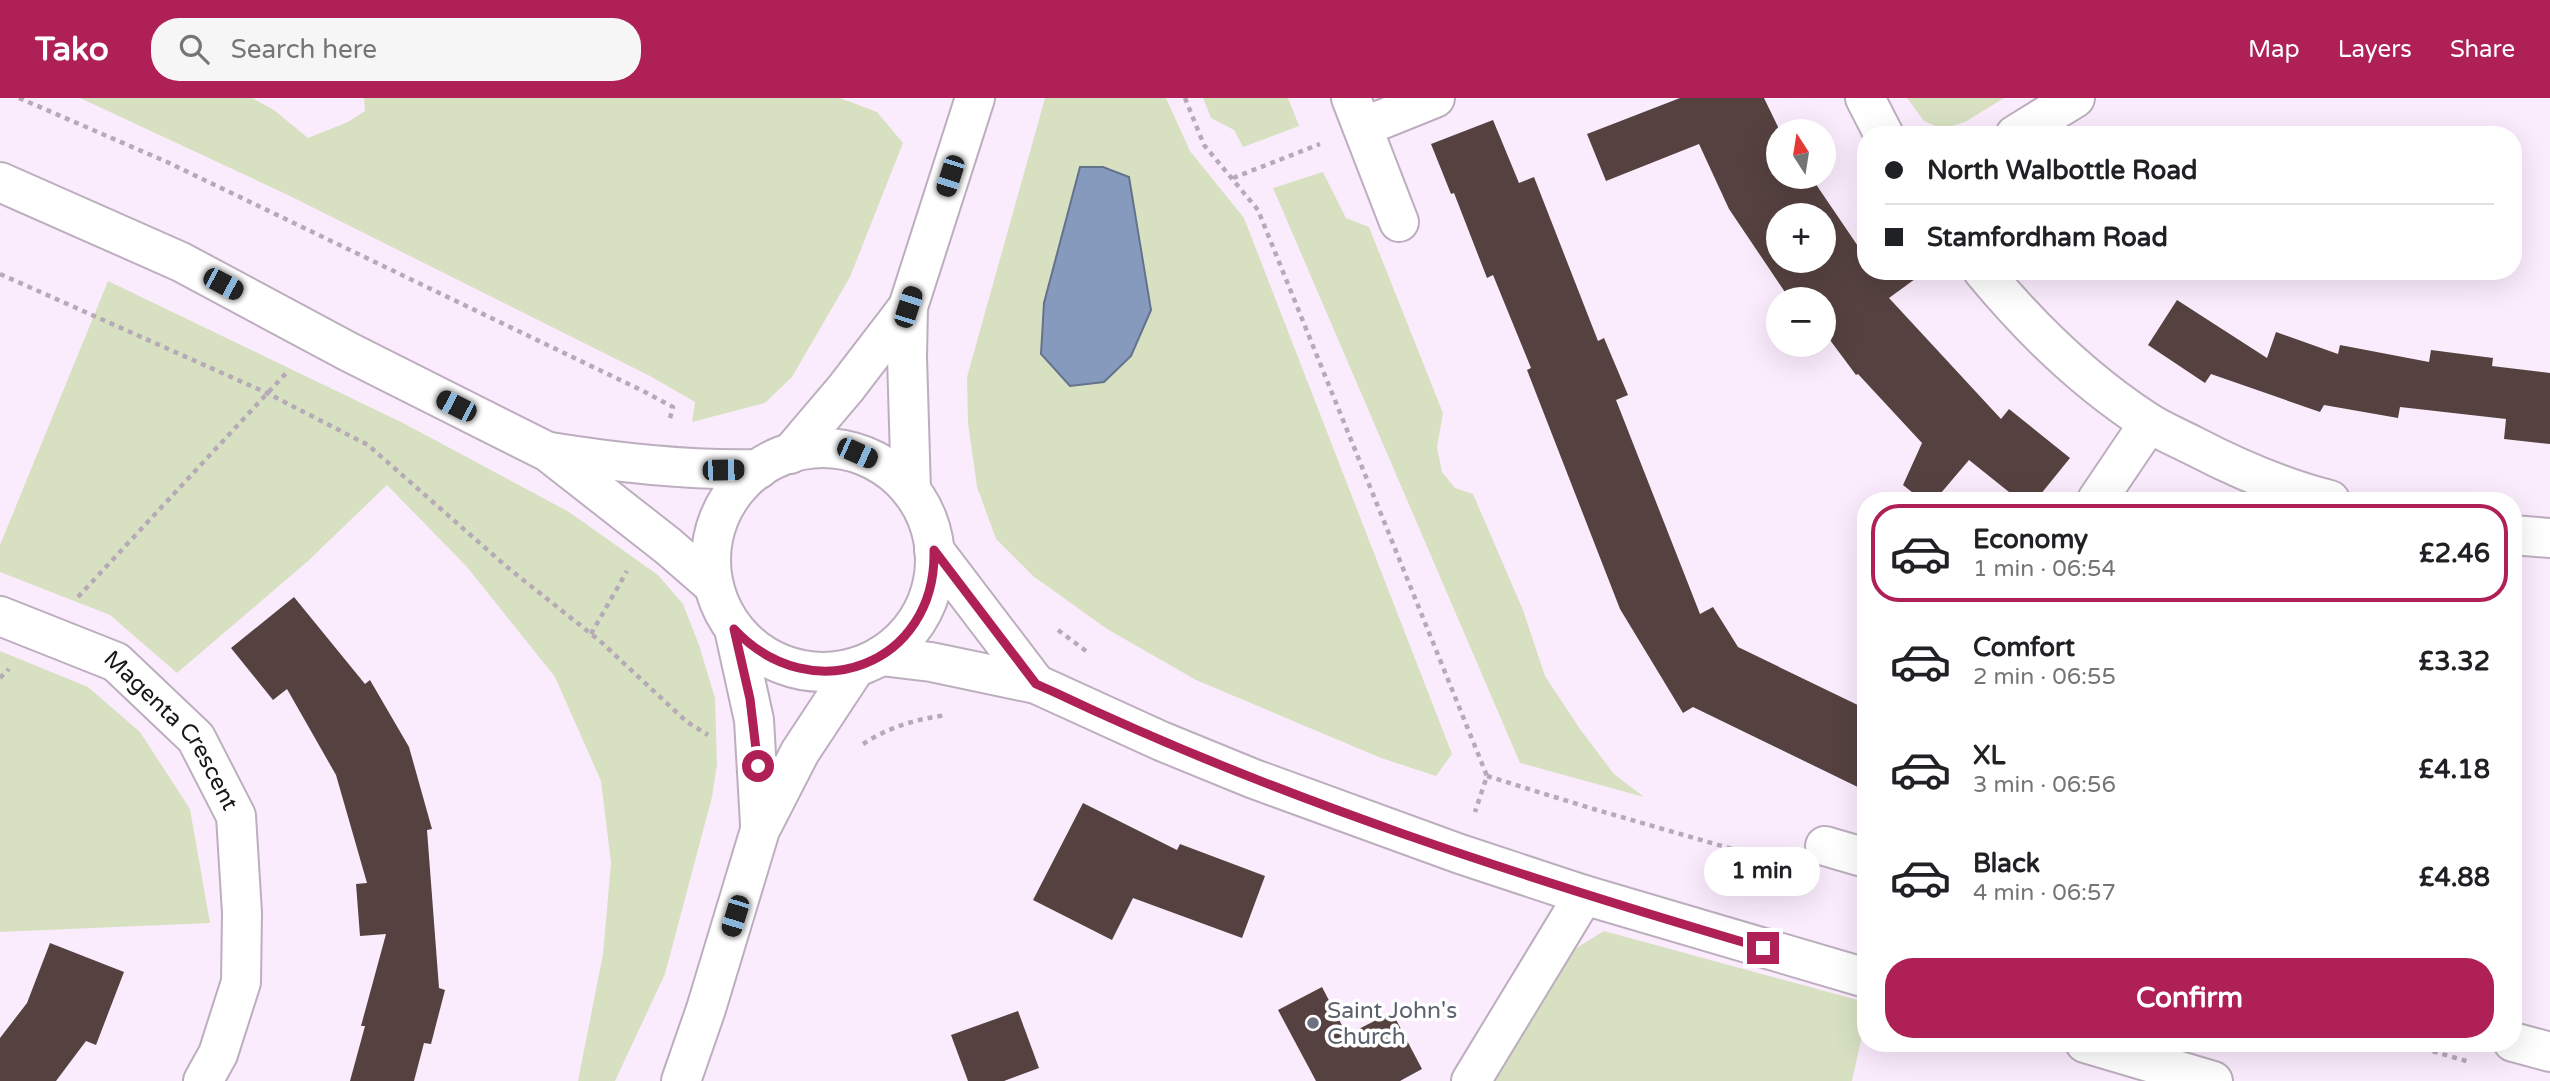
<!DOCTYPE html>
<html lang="en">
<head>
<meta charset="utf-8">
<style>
  :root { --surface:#fff; --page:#f6f6f6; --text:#202124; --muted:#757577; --line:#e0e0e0; --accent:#af2057 }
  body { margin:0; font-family:"Varela Round",sans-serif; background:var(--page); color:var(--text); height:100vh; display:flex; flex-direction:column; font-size:26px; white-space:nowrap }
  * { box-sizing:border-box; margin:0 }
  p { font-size:23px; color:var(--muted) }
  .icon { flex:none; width:38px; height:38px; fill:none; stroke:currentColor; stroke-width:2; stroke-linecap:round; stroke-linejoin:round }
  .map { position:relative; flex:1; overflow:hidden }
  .sheet { position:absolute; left:1857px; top:394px; width:665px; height:560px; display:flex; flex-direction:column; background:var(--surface); border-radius:28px; box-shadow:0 7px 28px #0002 }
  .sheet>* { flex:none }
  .guide { position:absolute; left:1857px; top:28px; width:665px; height:154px; border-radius:28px; box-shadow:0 7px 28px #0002; display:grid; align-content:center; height:154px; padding:0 28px; background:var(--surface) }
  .needle { width:46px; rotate:348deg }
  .fabs { position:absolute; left:1766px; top:21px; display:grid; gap:14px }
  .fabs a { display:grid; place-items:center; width:70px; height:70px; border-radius:50%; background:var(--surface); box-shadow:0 7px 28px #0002; font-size:35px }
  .end { position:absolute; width:32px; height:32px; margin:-16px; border:9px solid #af2057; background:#fff; box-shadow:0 0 0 4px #fff }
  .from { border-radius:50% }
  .bubble { position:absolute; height:49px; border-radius:24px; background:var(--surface); box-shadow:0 7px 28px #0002; font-size:23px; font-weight:700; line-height:49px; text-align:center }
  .car { position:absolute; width:21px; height:42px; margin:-21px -10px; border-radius:9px; box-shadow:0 0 5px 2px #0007; background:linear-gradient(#222 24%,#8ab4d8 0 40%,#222 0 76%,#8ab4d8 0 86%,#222 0) }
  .guide b { display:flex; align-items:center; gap:24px; height:66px; font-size:26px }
  .guide b+b { border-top:2px solid var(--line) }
  .guide i { width:18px; height:18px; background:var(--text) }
  ul { padding:12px 0 0; list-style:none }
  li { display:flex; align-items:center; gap:21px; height:98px; margin:0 14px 10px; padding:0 14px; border:4px solid transparent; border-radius:28px }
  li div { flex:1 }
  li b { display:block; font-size:26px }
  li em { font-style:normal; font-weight:700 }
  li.active { border-color:var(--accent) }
  li>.icon { width:63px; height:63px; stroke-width:1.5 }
  .button { display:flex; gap:14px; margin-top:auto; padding:14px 28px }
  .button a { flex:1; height:80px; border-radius:28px; background:var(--accent); color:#fff; font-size:28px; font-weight:700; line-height:80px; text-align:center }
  header { display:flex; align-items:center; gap:42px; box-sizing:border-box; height:98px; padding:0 35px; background:var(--accent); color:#fff }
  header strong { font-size:33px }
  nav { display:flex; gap:38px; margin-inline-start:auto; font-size:24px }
  .search { width:490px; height:63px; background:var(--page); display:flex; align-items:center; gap:18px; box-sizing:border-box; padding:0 24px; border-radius:28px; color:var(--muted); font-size:26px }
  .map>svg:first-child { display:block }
  .green { fill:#d7e1c2 }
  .water { fill:#859abd; stroke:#65728c; stroke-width:2 }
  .building { fill:#554240; fill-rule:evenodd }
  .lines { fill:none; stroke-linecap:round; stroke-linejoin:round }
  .minor-casing { stroke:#bcaebe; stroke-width:42 }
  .major-casing { stroke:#bcaebe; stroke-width:42 }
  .path { stroke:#b6aab7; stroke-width:4.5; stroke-dasharray:5 5; stroke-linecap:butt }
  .minor { stroke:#fff; stroke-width:38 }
  .major { stroke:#fff; stroke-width:38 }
  .route { stroke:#af2057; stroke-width:9 }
  .worship-dot { fill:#6b7280; stroke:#fff; stroke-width:2.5 }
  .labels { text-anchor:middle; stroke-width:7; stroke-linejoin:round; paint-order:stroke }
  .street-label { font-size:23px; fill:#19151a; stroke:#fff }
  .worship-label { font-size:23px; fill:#5b616d; stroke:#fff; text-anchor:start }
</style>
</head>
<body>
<header>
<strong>Tako</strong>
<div class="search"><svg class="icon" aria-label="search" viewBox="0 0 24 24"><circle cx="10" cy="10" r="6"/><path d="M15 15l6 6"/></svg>Search here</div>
<nav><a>Map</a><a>Layers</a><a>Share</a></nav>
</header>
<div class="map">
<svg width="2550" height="983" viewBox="0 0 2550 983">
  <rect width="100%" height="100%" fill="#fbecfd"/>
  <g class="green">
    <polygon points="80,0 252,0 274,12 308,40 348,24 365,13 364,0 840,0 877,14 903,45 850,179 792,279 765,305 692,324 695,304 650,278 288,97"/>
    <polygon points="1045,0 1166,0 1190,53 1244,120 1452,656 1436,678 1381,660 1196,582 1107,531 1033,478 996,441 977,389 968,325 967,279"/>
    <polygon points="1203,0 1288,0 1299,28 1243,49 1234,32 1211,20"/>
    <polygon points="1907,0 2004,0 1965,24 1942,31 1924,23"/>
    <polygon points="1323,74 1346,120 1369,129 1443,315 1437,349 1442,374 1455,390 1473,396 1523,512 1545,578 1580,631 1614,676 1644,699 1520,665 1273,90"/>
    <polygon points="108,183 405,326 569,414 658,477 683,506 699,547 715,600 717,666 712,699 665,876 615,983 578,983 603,856 611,765 601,683 555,579 467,469 387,387 308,463 177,575 110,517 0,474 0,447"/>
    <polygon points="0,553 88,589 140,634 190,711 210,825 0,834"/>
    <polygon points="1604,833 1865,904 1865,924 1852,983 1489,983 1565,857"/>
  </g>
  <polygon class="water" points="1080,69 1103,69 1129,79 1151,212 1131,258 1104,284 1070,288 1041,256 1044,205"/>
  <g class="building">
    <path d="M1680,0H1764L1780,33H1778V79H1811L1866,160V173H1926L1889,200L2001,321L2009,311L2070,360L2036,402H2019L1969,362L1935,402H1922L1903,387L1922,345L1858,276L1856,277L1824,234V201H1798L1794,196L1789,200L1729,111L1699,46L1606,83L1587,36ZM1778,117H1824V163H1778Z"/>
    <polygon points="1493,22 1519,85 1534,79 1598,243 1604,240 1628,297 1616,302 1700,516 1713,509 1738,549 1866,611 1866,693 1693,609 1683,615 1620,511 1527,272 1531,270 1493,177 1487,180 1454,95 1451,96 1431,46"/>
    <polygon points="2177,202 2267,260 2276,234 2338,256 2340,247 2429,264 2431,252 2493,260 2492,268 2550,275 2550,346 2504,341 2506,321 2400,309 2398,320 2324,307 2320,314 2211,276 2205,285 2148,247"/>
    <polygon points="294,499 365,586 370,582 409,649 432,731 427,732 439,890 445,892 431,946 424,945 414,983 350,983 365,928 361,928 386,836 360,838 356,786 367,785 336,677 287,591 273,602 231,550"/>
    <polygon points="1083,705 1177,752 1180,746 1265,778 1242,840 1133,800 1112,842 1033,802"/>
    <polygon points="50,845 124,874 96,947 86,943 56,983 0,983 0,940 27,905"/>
    <polygon points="1322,889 1347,937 1392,914 1422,971 1400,983 1316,983 1278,912"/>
    <polygon points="1018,913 1039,970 1004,983 968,983 951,937"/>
  </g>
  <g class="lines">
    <g class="minor-casing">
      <g id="minor">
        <polyline points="1351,0 1399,124"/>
        <polyline points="1865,0 1884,37"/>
        <polyline points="1363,29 1435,0"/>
        <polyline points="2015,37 2075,0"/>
        <path d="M1983,173C2030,230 2087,285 2149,325C2162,333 2178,340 2192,347C2236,370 2282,390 2330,402"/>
        <polyline points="790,356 846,290 908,209"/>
        <polyline points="911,393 907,259 908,209 975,0"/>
        <polyline points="2097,402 2149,325"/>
        <polyline points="2513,437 2550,440"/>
        <path id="s1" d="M0,518L116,564L196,640L236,718L242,815L241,884L218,956L203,983"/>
        <polyline points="734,531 754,622 760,726"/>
        <polyline points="1825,748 1866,760"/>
        <polyline points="2513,944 2550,954"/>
        <polyline points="681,983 706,911 760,732 800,654 856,569"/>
        <polyline points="1471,983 1584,797"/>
      </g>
    </g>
    <g class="major-casing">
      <g id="major">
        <polyline points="0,84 181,164 349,254 548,354 668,448 714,488"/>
        <circle cx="823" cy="462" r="112"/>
        <path d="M550,354C619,365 688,373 759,371"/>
        <polyline points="934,452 1036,586"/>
        <polyline points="881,558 931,564 1036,586 1161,643 1254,681 1460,756 1584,797 1866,880"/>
        <polyline points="2085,945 2213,983"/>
      </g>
    </g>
    <g class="path">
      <polyline points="19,0 167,64 643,293 673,309 669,324"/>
      <polyline points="1185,0 1204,47 1258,112 1487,678 1475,714"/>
      <polyline points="1233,80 1320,46"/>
      <polyline points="0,176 267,295 368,347 507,469 600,543 687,624 708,637"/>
      <polyline points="78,499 289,272"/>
      <polyline points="1058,532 1090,556"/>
      <polyline points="591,536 627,473"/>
      <polyline points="0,580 9,571"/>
      <path d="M863,646C889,629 916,621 947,617"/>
      <polyline points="1487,678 1590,710 1781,765"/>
      <polyline points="2404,945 2470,964"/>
    </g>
    <use href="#minor" class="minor"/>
    <use href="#major" class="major"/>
  </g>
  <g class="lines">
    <path class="route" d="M758,668L750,601L734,531C812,614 937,567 934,452L1036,586L1054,594C1281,702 1522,779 1763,850"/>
  </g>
  <circle class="worship-dot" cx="1313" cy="925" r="7"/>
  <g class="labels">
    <g class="street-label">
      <text dy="8" stroke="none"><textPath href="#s1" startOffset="214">Magenta Crescent</textPath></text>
    </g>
    <g class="worship-label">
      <text x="1327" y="920">Saint John's<tspan x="1327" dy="26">Church</tspan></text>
    </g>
  </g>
</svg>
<div class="fabs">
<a><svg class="needle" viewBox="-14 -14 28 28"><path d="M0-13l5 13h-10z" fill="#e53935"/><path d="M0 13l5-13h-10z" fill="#757577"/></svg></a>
<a>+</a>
<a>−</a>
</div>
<i class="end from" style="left:758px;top:668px"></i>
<i class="end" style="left:1763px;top:850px"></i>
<div class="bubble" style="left:1704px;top:749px;width:116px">1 min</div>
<i class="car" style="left:950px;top:78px;rotate:198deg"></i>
<i class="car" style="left:223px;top:186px;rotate:118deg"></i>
<i class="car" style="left:908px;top:209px;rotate:18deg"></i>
<i class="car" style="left:456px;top:308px;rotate:297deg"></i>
<i class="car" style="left:857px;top:355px;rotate:114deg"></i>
<i class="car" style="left:723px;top:372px;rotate:89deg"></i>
<i class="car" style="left:735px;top:818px;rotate:197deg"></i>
<div class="guide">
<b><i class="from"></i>North Walbottle Road</b>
<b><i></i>Stamfordham Road</b>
</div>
<section class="sheet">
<ul>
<li class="active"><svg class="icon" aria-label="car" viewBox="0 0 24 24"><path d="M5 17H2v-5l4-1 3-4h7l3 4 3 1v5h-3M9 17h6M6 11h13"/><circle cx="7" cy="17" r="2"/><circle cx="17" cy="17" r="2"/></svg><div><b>Economy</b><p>1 min · 06:54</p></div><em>£2.46</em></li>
<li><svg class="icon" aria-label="car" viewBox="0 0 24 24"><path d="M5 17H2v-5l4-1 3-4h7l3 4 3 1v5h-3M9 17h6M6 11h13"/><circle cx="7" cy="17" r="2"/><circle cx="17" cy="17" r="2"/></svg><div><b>Comfort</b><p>2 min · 06:55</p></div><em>£3.32</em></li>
<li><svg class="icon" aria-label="car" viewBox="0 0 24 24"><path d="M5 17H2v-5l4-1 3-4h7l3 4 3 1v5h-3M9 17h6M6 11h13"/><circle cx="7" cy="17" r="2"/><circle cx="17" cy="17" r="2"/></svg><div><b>XL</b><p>3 min · 06:56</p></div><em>£4.18</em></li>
<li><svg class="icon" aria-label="car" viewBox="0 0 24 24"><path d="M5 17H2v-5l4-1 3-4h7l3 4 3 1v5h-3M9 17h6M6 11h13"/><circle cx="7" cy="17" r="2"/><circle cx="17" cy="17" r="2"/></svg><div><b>Black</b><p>4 min · 06:57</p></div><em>£4.88</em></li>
</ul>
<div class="button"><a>Confirm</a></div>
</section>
</div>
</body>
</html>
